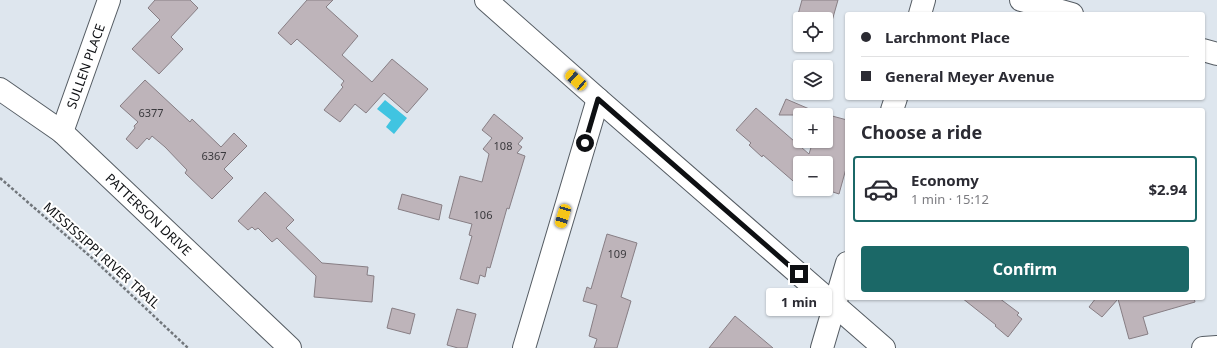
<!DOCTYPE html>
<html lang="en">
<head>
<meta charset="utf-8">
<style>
  :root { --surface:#fff; --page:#f7f7f7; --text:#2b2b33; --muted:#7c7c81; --line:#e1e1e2; --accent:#1b6867 }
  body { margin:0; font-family:"Noto Sans",sans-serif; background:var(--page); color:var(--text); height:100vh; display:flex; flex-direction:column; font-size:15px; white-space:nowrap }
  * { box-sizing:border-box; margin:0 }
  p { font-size:13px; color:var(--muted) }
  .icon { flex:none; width:22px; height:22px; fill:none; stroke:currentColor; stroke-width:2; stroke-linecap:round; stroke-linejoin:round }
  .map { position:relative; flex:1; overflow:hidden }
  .panel { position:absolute; left:845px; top:108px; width:360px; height:192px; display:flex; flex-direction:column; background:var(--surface); border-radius:4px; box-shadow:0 1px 3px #0004 }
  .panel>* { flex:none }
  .banner { position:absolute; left:845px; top:12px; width:360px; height:88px; border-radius:4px; box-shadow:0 1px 3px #0004; display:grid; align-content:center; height:88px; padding:0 16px; background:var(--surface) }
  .buttons { position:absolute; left:793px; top:12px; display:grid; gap:8px }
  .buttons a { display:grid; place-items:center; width:40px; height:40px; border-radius:4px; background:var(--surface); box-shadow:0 1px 3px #0004; font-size:20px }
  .end { position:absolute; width:18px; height:18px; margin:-9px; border:5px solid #0e1013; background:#fff; box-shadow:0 0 0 2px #fff }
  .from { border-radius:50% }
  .bubble { position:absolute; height:28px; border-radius:4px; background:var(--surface); box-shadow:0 1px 3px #0004; font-size:13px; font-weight:700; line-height:28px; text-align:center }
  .car { position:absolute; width:12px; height:24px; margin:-12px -6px; border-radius:5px; box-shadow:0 0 3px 1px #0007; background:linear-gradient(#f5c518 24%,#345 0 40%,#f5c518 0 76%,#345 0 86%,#f5c518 0) }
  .banner b { display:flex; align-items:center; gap:14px; height:38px; font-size:15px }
  .banner b+b { border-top:1px solid var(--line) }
  .banner i { width:10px; height:10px; background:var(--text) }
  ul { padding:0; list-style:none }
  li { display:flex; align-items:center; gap:12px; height:66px; margin:0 8px 6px; padding:0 8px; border:2px solid transparent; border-radius:4px }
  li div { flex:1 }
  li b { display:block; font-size:15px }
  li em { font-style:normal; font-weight:700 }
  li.active { border-color:var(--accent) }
  li>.icon { width:36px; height:36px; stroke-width:1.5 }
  h2 { padding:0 16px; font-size:18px; line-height:48px }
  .button { display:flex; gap:8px; margin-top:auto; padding:8px 16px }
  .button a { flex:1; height:46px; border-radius:4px; background:var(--accent); color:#fff; font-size:16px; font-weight:700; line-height:46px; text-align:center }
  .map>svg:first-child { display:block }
  .water { fill:#40c4e1 }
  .building { fill:#beb4ba; stroke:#877e84 }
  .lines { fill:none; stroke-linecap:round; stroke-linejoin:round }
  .minor-casing { stroke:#555c63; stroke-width:24 }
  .path { stroke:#71767b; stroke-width:2.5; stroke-dasharray:3 2; stroke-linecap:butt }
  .minor { stroke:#fff; stroke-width:22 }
  .route { stroke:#0e1013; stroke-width:5 }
  .labels { text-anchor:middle; stroke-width:4; stroke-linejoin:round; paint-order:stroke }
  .number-label { font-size:11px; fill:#3a393d }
  .street-label { font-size:13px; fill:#0e1013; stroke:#fff }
</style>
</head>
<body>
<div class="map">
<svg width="1217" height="348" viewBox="0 0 1217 348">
  <rect width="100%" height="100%" fill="#dee6ee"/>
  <polygon class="water" points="385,100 407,118 394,134 386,127 391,120 377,109"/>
  <g class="building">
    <polygon points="155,0 190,0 198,8 171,37 183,49 159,74 132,49 160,20 148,8"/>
    <polygon points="307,0 333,0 326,7 358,36 342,55 372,82 392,59 428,89 407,113 384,93 366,113 355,104 340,122 324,110 343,87 341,85 344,81 297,39 291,45 278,33"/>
    <polygon points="802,0 838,0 830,28 826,27 826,19 797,18"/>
    <polygon points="145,80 190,122 192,119 221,147 234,133 247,146 224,169 233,178 212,199 185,173 187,170 165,147 152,136 149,140 147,138 137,149 126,139 135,128 134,126 138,122 120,106"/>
    <polygon points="786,99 821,114 821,113 847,120 847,165 839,194 824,189 823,193 814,190 813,193 802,189 826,189 826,163 800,163 800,187 763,155 762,157 749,145 751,143 736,130 756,108 809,154 813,141 826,141 826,115 779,115"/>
    <polygon points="494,114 523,138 518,144 522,147 517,153 525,156 509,209 507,208 490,268 487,267 485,277 480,275 478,284 460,279 472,236 469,235 472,224 449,218 460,176 482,182 489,154 483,149 492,138 482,130"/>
    <polygon points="265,192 294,220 286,228 322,263 368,267 367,275 374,276 372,302 314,297 316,276 277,238 272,242 258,228 255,230 252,227 248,230 238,221"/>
    <polygon points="402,194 442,205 439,220 398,209"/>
    <polygon points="607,234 637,243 621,297 631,301 617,348 594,348 597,339 589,336 597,305 583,301 587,287 591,289"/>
    <polygon points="962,298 999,298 1019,313 1017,315 1022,319 1008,337 995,326 996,325"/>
    <polygon points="1096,298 1194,298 1195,302 1143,317 1148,334 1129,339 1118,299 1102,317 1089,307"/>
    <polygon points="392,308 415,314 410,334 387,328"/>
    <polygon points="457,309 476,314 467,348 458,348 447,345"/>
    <polygon points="735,316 773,348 709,348"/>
  </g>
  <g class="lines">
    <g class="minor-casing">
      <g id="minor">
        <polyline points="486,0 598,99 884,348"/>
        <polyline points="1021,0 1072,14"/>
        <polyline points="920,14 924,0"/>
        <polyline points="1203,50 1217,54"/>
        <path id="s1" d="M0,89L62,132L290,348"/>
        <polyline points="892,110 896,98"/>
        <path id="s2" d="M62,132L109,0"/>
        <polyline points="524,348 598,99"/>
        <polyline points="822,348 847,263"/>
        <polyline points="1203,348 1217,347"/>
      </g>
    </g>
    <polyline class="path" points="0,178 92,258 188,348"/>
    <use href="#minor" class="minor"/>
  </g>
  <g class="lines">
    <polyline class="route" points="585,143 598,99 799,274"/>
  </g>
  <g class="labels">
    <g class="number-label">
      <text x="151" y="117">6377</text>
      <text x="503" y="150">108</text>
      <text x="214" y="160">6367</text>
      <text x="483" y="219">106</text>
      <text x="617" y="258">109</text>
    </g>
    <g class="street-label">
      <text dy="5" stroke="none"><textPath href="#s2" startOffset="70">SULLEN PLACE</textPath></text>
      <text dy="5" stroke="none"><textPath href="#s1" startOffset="195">PATTERSON DRIVE</textPath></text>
      <text transform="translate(102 255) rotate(42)" y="5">MISSISSIPPI RIVER TRAIL</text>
    </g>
  </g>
</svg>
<div class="buttons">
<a><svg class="icon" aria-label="locate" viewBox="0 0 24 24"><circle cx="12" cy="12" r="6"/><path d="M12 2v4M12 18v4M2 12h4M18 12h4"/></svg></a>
<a><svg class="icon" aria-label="layers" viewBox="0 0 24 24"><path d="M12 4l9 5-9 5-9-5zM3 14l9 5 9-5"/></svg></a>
<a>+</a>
<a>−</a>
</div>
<i class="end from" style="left:585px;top:143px"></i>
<i class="end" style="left:799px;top:274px"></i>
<div class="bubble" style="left:766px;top:288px;width:66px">1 min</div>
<i class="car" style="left:576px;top:80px;rotate:312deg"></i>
<i class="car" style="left:563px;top:216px;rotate:197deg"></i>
<div class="banner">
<b><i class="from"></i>Larchmont Place</b>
<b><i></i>General Meyer Avenue</b>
</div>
<section class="panel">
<h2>Choose a ride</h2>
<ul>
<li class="active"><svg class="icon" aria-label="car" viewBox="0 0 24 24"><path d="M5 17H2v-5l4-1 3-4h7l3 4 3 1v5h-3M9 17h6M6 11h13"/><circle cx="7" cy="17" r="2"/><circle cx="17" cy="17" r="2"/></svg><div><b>Economy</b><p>1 min · 15:12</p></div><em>$2.94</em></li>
</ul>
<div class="button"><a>Confirm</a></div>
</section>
</div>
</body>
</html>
